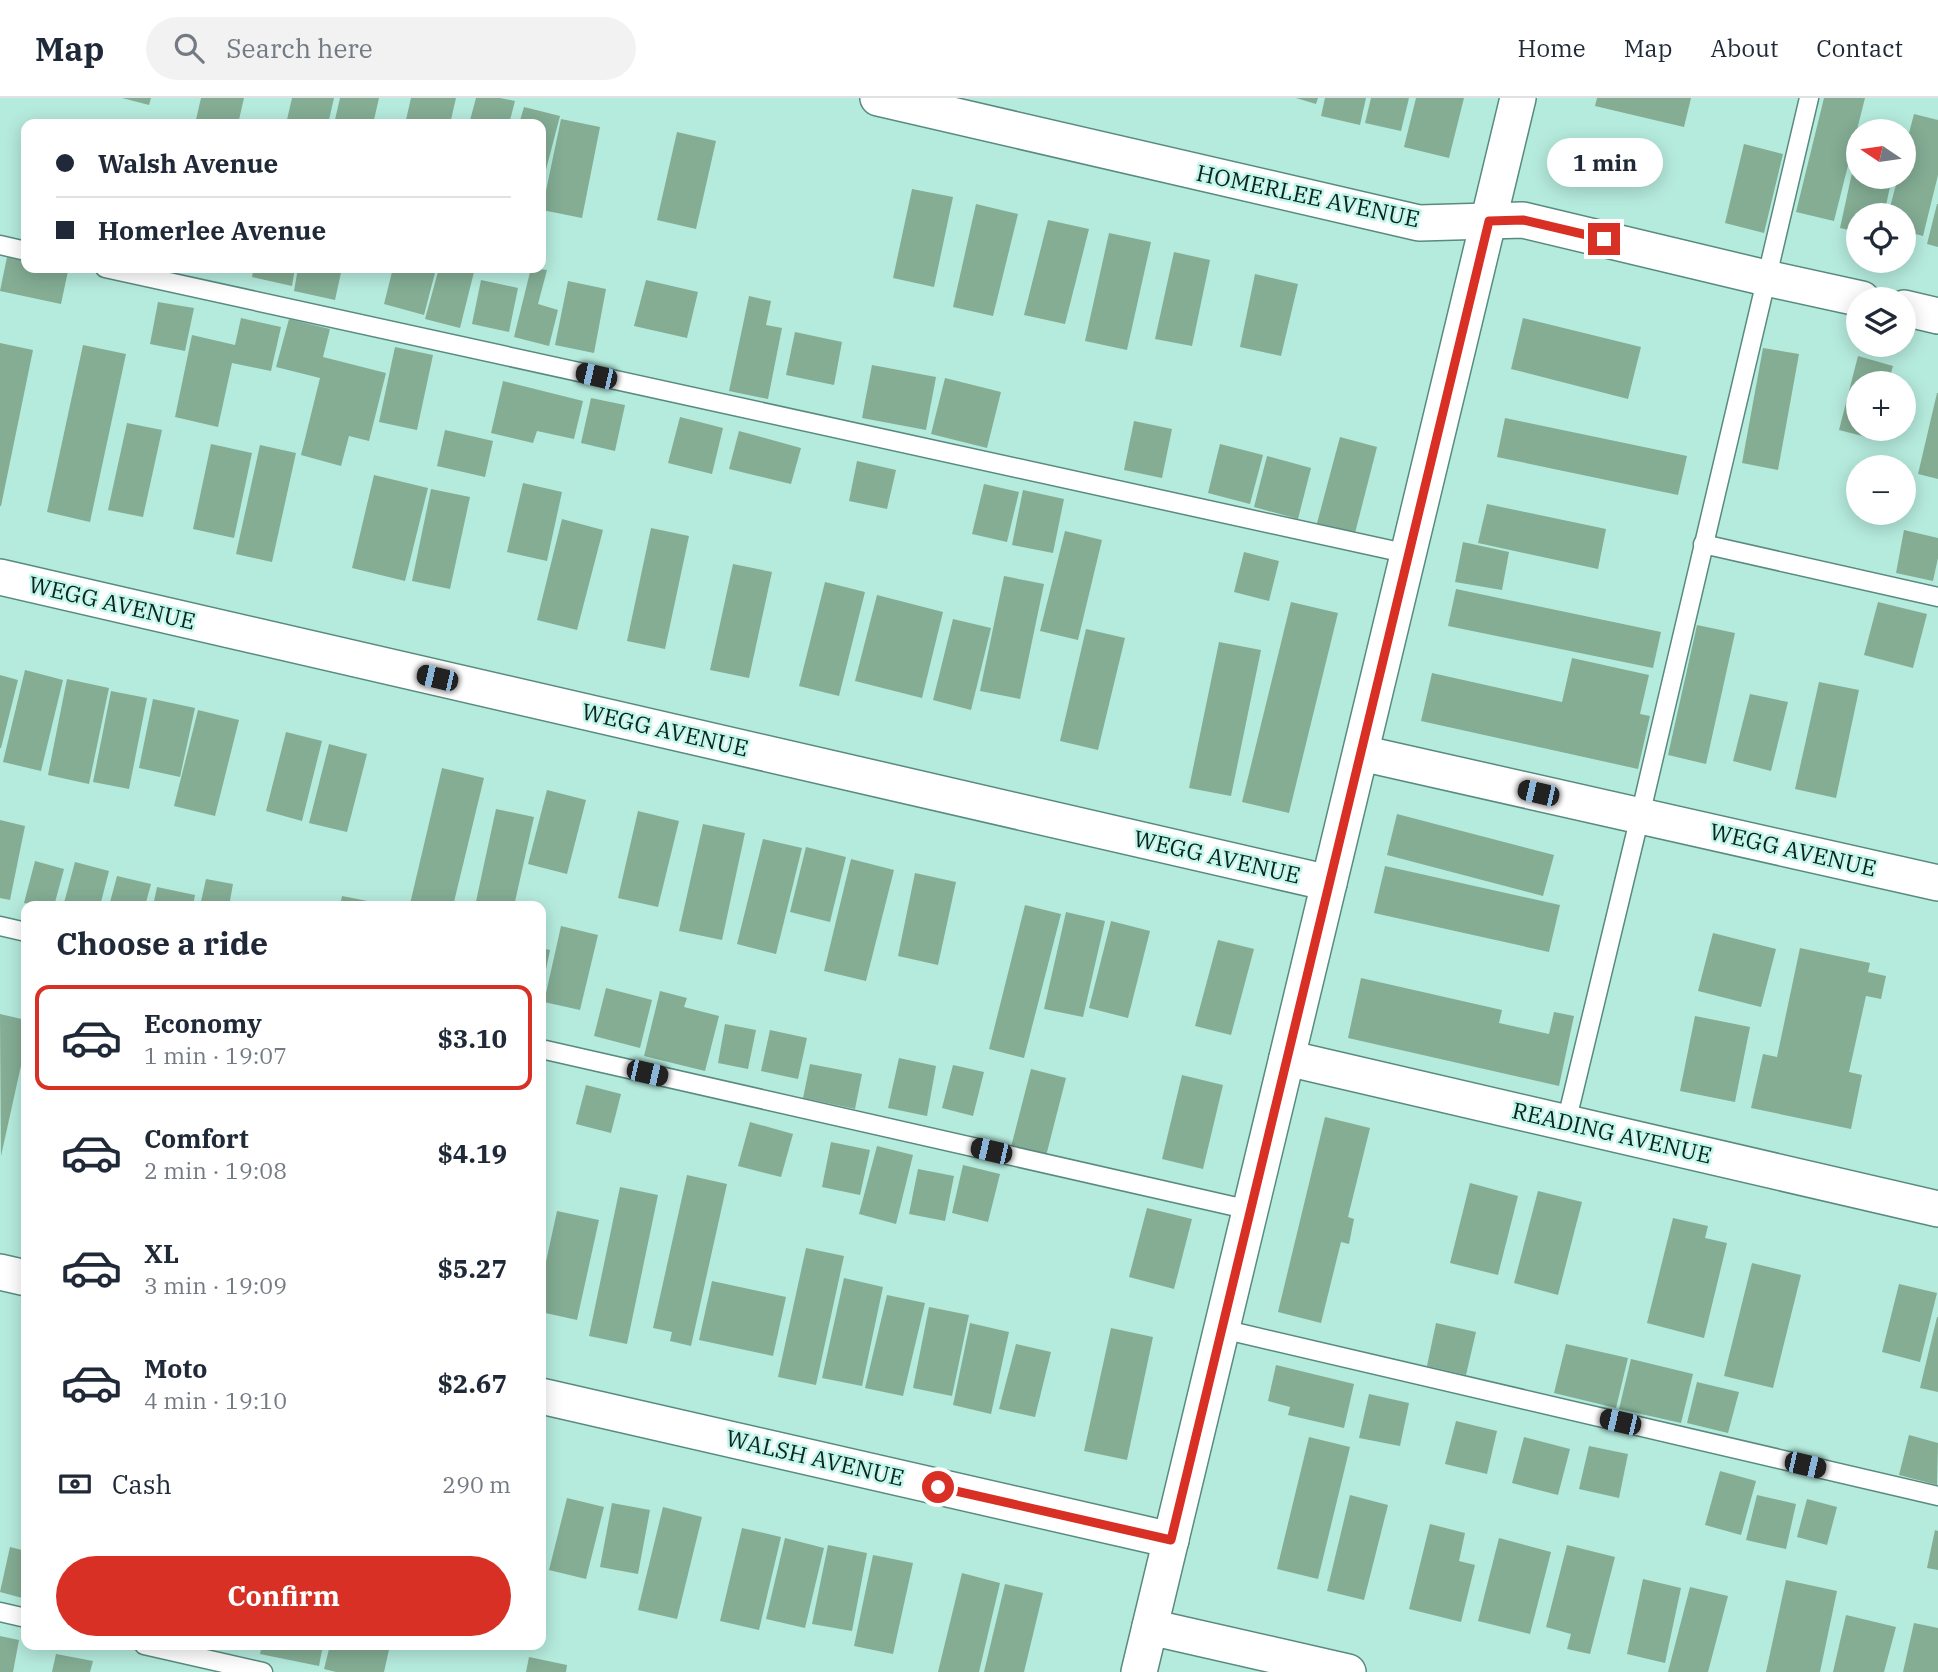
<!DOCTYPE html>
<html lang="en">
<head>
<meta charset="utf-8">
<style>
  :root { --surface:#fff; --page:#f2f2f3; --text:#1f2937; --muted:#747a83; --line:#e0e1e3; --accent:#d93025 }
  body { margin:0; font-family:"IBM Plex Serif",serif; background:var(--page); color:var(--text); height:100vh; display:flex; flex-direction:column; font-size:26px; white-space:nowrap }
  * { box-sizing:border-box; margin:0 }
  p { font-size:23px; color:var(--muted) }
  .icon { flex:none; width:38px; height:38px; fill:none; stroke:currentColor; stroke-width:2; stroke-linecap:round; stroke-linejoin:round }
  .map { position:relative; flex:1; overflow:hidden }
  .drawer { position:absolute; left:21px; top:803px; width:525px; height:749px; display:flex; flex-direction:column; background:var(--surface); border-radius:14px; box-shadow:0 4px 18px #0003 }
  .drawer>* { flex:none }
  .hud { position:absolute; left:21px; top:21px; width:525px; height:154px; border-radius:14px; box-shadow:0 4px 18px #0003; display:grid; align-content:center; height:154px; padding:0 35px; background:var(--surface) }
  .needle { width:46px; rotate:283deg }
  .fabs { position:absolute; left:1846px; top:21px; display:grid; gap:14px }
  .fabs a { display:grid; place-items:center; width:70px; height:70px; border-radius:50%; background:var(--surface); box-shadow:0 4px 18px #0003; font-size:35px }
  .end { position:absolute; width:32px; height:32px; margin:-16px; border:9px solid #d93025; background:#fff; box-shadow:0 0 0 4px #fff }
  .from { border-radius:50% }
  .bubble { position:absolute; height:49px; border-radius:24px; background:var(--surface); box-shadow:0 4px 18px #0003; font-size:23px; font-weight:700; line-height:49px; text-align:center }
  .car { position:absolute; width:21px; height:42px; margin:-21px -10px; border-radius:9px; box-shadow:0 0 5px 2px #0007; background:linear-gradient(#222 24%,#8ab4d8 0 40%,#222 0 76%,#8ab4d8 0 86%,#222 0) }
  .hud b { display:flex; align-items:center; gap:24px; height:66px; font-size:26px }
  .hud b+b { border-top:2px solid var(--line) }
  .hud i { width:18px; height:18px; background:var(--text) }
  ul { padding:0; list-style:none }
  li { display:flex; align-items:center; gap:21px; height:105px; margin:0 14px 10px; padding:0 21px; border:4px solid transparent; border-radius:14px }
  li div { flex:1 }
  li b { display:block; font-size:26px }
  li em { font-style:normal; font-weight:700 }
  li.on { border-color:var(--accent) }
  li>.icon { width:63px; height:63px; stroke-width:1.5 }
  h2 { padding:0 35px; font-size:32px; line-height:84px }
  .pay { display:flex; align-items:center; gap:18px; height:77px; padding:0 35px; font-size:26px }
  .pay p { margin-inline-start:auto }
  .primary-button { display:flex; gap:14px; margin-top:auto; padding:14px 35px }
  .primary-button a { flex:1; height:80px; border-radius:42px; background:var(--accent); color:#fff; font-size:28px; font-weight:700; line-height:80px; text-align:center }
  header { display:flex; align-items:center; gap:42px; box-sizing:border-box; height:98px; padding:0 35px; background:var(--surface); border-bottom:2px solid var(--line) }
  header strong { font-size:33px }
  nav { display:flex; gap:38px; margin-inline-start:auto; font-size:24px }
  .search { width:490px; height:63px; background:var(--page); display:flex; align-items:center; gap:18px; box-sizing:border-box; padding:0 24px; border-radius:38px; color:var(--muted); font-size:26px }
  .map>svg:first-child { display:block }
  .building { fill:#84ad94 }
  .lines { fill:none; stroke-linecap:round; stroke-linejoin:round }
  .lane-casing { stroke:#588b7f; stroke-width:21 }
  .street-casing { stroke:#588b7f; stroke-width:38 }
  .lane { stroke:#fff; stroke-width:18 }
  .street { stroke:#fff; stroke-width:35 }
  .route { stroke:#d93025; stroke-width:9 }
  .labels { text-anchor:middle; stroke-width:5; stroke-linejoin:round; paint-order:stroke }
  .street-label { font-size:23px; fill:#0d221e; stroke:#c2f8eb }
</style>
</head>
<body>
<header>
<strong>Map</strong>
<div class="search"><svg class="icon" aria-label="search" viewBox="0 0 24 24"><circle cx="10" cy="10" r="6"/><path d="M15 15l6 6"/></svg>Search here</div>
<nav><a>Home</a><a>Map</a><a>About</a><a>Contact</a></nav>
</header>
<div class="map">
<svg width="1938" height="1574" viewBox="0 0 1938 1574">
  <rect width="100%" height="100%" fill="#b5ebdd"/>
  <g class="building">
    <polygon points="122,0 151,0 149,7"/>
    <polygon points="201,0 244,0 238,26 195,26"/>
    <polygon points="292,0 334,0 328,26 286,26"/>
    <polygon points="340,0 379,0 373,26 334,26"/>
    <polygon points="411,0 456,0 450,26 405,26"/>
    <polygon points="476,0 500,0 515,3 509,26 469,26"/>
    <polygon points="1296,0 1318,0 1316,6"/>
    <polygon points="1325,0 1366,0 1360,27 1321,18"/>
    <polygon points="1371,0 1409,0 1401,33 1365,25"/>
    <polygon points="1416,0 1464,0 1449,60 1404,49"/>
    <polygon points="1597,0 1691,0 1684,29 1595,8"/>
    <polygon points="1824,0 1865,0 1834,123 1796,114"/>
    <polygon points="524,9 560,18 542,87 541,26 519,26"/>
    <polygon points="1914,16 1938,22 1938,77 1923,138 1904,133 1904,117 1888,117 1898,79 1904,79 1904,54"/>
    <polygon points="561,21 600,29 582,120 542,112"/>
    <polygon points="677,34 716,43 696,131 657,122"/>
    <polygon points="1744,46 1783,56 1764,135 1725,125"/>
    <polygon points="1857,52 1858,79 1892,79 1884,117 1858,117 1858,134 1840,130"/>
    <polygon points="912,91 953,99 934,189 893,180"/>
    <polygon points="976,106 1018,116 993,218 953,209"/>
    <polygon points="1937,106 1938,106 1938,149 1927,146"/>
    <polygon points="1048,122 1089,131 1065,226 1024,217"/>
    <polygon points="1109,135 1151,144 1127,252 1085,243"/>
    <polygon points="1174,154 1210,162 1192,248 1155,241"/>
    <polygon points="7,159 26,163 26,170 55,170 68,173 61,206 0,193"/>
    <polygon points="254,170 295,170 292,188 252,179"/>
    <polygon points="298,170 342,170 335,202 294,193"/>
    <polygon points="393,170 436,171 424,217 384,206"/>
    <polygon points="439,170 475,170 460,230 425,221"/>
    <polygon points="531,170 547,172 538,206 558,212 549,248 514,239"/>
    <polygon points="1255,176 1298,186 1281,258 1240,249"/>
    <polygon points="481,182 518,190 509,234 472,226"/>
    <polygon points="646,182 698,194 687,240 634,228"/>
    <polygon points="568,183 606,191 594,255 555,247"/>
    <polygon points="749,198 771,203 766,227 782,230 768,301 729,293"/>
    <polygon points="158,204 194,210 185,253 150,246"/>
    <polygon points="241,220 281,229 271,273 232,265 218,329 175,319 192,237 235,247"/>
    <polygon points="1523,220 1641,249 1628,301 1511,271"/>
    <polygon points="289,221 330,231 323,259 386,275 369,343 349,338 341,368 301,357 320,280 276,269"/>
    <polygon points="795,234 842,244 834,287 786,277"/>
    <polygon points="0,245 33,252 1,408 0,408"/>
    <polygon points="83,247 126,256 90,424 47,414"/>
    <polygon points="395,249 433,257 417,332 379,324"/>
    <polygon points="1763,250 1799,256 1778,372 1742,365"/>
    <polygon points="1858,258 1893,268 1888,285 1858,285 1858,331 1877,331 1874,341 1839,332"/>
    <polygon points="872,267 936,279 926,332 862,320"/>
    <polygon points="945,280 1001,294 987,350 931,336"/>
    <polygon points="503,283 583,303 574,341 537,333 533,345 491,335"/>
    <polygon points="1937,295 1938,295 1938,381 1918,376"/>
    <polygon points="591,300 625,307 615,353 581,345"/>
    <polygon points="680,319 723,330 712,376 668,365"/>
    <polygon points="1505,320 1687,358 1678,397 1497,359"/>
    <polygon points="1134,323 1172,331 1162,380 1124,372"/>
    <polygon points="127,325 162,332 143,419 108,412"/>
    <polygon points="445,332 493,343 485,379 437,368"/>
    <polygon points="739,333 801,350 791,386 729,371"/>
    <polygon points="1340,339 1377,349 1354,439 1316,429"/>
    <polygon points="211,346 252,355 234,440 193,431"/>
    <polygon points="1220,346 1263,357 1250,406 1208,395"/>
    <polygon points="260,347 296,355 272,464 236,456"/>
    <polygon points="1267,358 1311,370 1298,421 1254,409"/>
    <polygon points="857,363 896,372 887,411 849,403"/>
    <polygon points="374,377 428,390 405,483 352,470"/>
    <polygon points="523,385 562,394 547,463 507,454"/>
    <polygon points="984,386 1019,394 1007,444 972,436"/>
    <polygon points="431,391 470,399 450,491 412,483"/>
    <polygon points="1023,392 1064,401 1053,455 1012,447"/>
    <polygon points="1487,406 1606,431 1598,471 1478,445"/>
    <polygon points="562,421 603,432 577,532 537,522"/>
    <polygon points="651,430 689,438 665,551 627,543"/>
    <polygon points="1904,432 1938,440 1938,460 1933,483 1896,475"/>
    <polygon points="1065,433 1102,442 1078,542 1040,533"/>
    <polygon points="1463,444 1509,454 1502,492 1455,484"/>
    <polygon points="1244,454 1279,463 1269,503 1234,494"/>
    <polygon points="733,466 772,474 749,580 710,572"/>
    <polygon points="1004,478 1044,486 1020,601 980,593"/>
    <polygon points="825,484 865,494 839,598 799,588"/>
    <polygon points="1456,491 1661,534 1653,570 1448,528"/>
    <polygon points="877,497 943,514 922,600 855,583"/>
    <polygon points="1291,504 1338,515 1289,715 1242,704"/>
    <polygon points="1878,504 1927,516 1913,570 1864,557"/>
    <polygon points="953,521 991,530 971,612 933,602"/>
    <polygon points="1697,527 1735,535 1706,666 1668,657"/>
    <polygon points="1086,531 1125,540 1098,652 1060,643"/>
    <polygon points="1219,544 1261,552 1231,698 1189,690"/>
    <polygon points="1572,560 1649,577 1640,616 1650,618 1638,671 1421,623 1432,575 1562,604"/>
    <polygon points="25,572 63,582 41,673 3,664"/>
    <polygon points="0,577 18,582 1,650 0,650"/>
    <polygon points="67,581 109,590 89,686 48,677"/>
    <polygon points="1819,584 1859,592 1836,700 1795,691"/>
    <polygon points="111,593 147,600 129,691 93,684"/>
    <polygon points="1750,596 1788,604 1771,673 1733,663"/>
    <polygon points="153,601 195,610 180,679 139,670"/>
    <polygon points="198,612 239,622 215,718 174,708"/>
    <polygon points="286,634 322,643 302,723 266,713"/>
    <polygon points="329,646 367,656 347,734 309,725"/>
    <polygon points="442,670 484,680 453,808 421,808 410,806"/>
    <polygon points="547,692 586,702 567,776 528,766"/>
    <polygon points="496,711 534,719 514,808 475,808"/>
    <polygon points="638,713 679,723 658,809 618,800"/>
    <polygon points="1397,716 1554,757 1543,798 1387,757"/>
    <polygon points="0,722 25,728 10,802 0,800"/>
    <polygon points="703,726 745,735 722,842 679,833"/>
    <polygon points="763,741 802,750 776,856 737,846"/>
    <polygon points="806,749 846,759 830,824 790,814"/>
    <polygon points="851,761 894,772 866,883 824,873"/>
    <polygon points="35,763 64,771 54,808 36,808 24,805"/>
    <polygon points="75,764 109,773 100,808 76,808 64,805"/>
    <polygon points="1385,768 1560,807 1549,854 1374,815"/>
    <polygon points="915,775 956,784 938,867 898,858"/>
    <polygon points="117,778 151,786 145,808 109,808"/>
    <polygon points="206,781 233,786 229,808 200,808"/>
    <polygon points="157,789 195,797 193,808 153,808"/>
    <polygon points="342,798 383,806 383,808 340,808"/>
    <polygon points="1025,807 1061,816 1024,960 989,951"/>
    <polygon points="1066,814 1105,823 1083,919 1044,911"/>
    <polygon points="1111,823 1150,833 1128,920 1089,910"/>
    <polygon points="561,828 598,837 580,912 544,904"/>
    <polygon points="1713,835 1776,851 1761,909 1698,893"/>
    <polygon points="1218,842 1254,851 1231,937 1195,928"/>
    <polygon points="541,850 550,852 542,891 541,891"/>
    <polygon points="1800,850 1870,865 1868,874 1886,878 1881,901 1866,898 1849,974 1862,977 1851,1031 1751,1010 1763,956 1777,959"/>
    <polygon points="1361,880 1502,912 1499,925 1549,936 1554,914 1574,918 1559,988 1348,940"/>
    <polygon points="606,890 652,902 640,950 594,938"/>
    <polygon points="660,893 687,900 684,909 719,918 705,973 644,958"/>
    <polygon points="0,916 26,922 26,945 1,1058"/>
    <polygon points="1695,918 1750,929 1735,1004 1680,993"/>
    <polygon points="725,926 756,932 748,971 718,965"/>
    <polygon points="770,932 807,940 798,981 761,973"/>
    <polygon points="899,960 936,968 927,1018 888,1010"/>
    <polygon points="810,966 862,976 855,1011 803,1000"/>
    <polygon points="953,967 984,974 973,1018 942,1010"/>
    <polygon points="1031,971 1066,980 1046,1058 1011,1049"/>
    <polygon points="1182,977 1223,987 1203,1071 1162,1061"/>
    <polygon points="586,987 621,996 611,1035 576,1026"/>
    <polygon points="1325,1019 1370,1030 1348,1119 1354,1121 1349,1146 1341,1144 1321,1225 1278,1214"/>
    <polygon points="750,1024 793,1036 781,1079 738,1068"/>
    <polygon points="831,1044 870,1052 860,1097 822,1089"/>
    <polygon points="877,1048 913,1057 896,1126 859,1116"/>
    <polygon points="963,1067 1000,1076 988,1124 952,1115"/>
    <polygon points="918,1071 954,1078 945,1123 909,1116"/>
    <polygon points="687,1077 727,1086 691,1248 670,1243 672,1234 653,1230"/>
    <polygon points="1470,1085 1518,1098 1498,1177 1450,1165"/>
    <polygon points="620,1089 658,1097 627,1246 589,1238"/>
    <polygon points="1538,1093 1582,1104 1558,1197 1514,1185"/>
    <polygon points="1147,1110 1192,1121 1174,1191 1129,1179"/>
    <polygon points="557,1113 599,1122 577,1222 541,1214 541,1187"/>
    <polygon points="1673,1120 1708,1128 1705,1140 1727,1145 1704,1240 1647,1225"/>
    <polygon points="806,1150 844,1158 816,1287 778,1279"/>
    <polygon points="1752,1165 1801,1177 1773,1290 1724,1278"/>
    <polygon points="844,1180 883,1189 862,1288 822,1280"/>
    <polygon points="712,1183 786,1199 773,1258 699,1242"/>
    <polygon points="1899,1186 1937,1195 1920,1264 1882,1254"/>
    <polygon points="887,1197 925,1205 903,1298 865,1290"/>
    <polygon points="929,1209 969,1217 952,1298 913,1290"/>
    <polygon points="1937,1219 1938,1219 1938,1294 1920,1290"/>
    <polygon points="970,1225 1009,1234 991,1316 953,1307"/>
    <polygon points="1436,1225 1476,1234 1466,1277 1427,1268"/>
    <polygon points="1111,1230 1153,1239 1127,1362 1084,1353"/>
    <polygon points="1016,1246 1051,1254 1035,1319 999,1311"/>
    <polygon points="1566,1246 1628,1260 1616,1310 1554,1295"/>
    <polygon points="1631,1261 1693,1276 1681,1325 1619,1311"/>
    <polygon points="1276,1267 1354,1286 1344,1330 1288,1317 1290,1309 1268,1303"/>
    <polygon points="1697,1284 1739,1294 1728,1335 1687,1325"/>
    <polygon points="1369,1296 1409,1305 1400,1348 1359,1340"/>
    <polygon points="1456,1323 1497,1333 1487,1376 1445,1366"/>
    <polygon points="1909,1337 1938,1345 1937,1387 1899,1377"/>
    <polygon points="1309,1339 1350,1349 1318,1481 1277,1471"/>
    <polygon points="1524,1339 1570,1351 1558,1397 1512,1385"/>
    <polygon points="1589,1348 1628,1356 1619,1400 1579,1391"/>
    <polygon points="1720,1373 1756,1383 1741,1437 1705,1427"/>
    <polygon points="1350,1397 1388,1407 1364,1502 1327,1493"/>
    <polygon points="1757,1397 1796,1406 1786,1451 1746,1442"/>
    <polygon points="567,1400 604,1409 586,1481 549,1472"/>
    <polygon points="1807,1401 1837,1409 1827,1447 1797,1439"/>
    <polygon points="612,1405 650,1412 638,1476 600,1469"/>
    <polygon points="663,1409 702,1419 677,1521 638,1512"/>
    <polygon points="1430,1426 1465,1435 1459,1463 1475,1467 1461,1524 1409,1511"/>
    <polygon points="742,1430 781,1439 759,1532 720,1523"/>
    <polygon points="1935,1432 1938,1433 1938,1472 1927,1470"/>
    <polygon points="785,1440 824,1450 805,1530 766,1521"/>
    <polygon points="1499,1440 1551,1454 1530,1536 1478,1523"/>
    <polygon points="828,1447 867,1455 852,1533 812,1526"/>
    <polygon points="1567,1447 1615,1459 1590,1556 1567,1551 1571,1536 1546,1529"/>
    <polygon points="10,1449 26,1453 26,1501 0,1494"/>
    <polygon points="873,1457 913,1465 893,1556 854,1548"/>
    <polygon points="962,1475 1000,1485 979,1574 938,1574"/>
    <polygon points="1643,1481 1681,1490 1665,1565 1627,1556"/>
    <polygon points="1786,1482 1837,1493 1820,1574 1766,1574"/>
    <polygon points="1005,1486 1043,1495 1024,1574 984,1574"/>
    <polygon points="1690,1489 1728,1498 1708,1574 1668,1574"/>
    <polygon points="1846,1517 1896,1529 1884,1574 1833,1574"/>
    <polygon points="1914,1525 1938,1530 1938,1574 1903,1574"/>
    <polygon points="0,1538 19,1542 13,1574 0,1574"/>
    <polygon points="262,1547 323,1547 319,1568 260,1556"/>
    <polygon points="330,1547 390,1547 384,1574 336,1574 324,1571"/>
    <polygon points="56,1556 93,1563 90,1574 52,1574"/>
    <polygon points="529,1559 567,1567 566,1574 526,1574"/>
  </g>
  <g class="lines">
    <g class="lane-casing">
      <g id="lane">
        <polyline points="0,147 26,153"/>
        <polyline points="105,170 1409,456"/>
        <polyline points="1703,446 1938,499"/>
        <polyline points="0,828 26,834"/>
        <polyline points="541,951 1250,1112"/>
        <polyline points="1566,1025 1640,718 1809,0"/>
        <polyline points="1222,1231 1938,1398"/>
        <polyline points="0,1514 26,1520"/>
        <polyline points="144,1547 263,1574"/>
      </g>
    </g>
    <g class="street-casing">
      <g id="street">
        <polyline points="878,0 1419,125 1523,122 1766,180 1862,201"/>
        <polyline points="1904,210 1938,218"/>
        <polyline points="0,479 1329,785"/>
        <polyline points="1361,655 1938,785"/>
        <polyline points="1287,960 1938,1111"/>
        <polyline points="0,1174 26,1180"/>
        <polyline points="541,1298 1171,1442"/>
        <polyline points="1150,1529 1348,1574"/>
        <polyline points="1139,1574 1518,0"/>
      </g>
    </g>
    <use href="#lane" class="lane"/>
    <use href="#street" class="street"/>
  </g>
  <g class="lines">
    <polyline class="route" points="938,1389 1171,1442 1489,123 1523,122 1604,141"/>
  </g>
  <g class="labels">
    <g class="street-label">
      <text transform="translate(1308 98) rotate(12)" y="8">HOMERLEE AVENUE</text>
      <text transform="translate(112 505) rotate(13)" y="8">WEGG AVENUE</text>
      <text transform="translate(665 632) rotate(13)" y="8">WEGG AVENUE</text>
      <text transform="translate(1793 752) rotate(13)" y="8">WEGG AVENUE</text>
      <text transform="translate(1217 759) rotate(13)" y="8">WEGG AVENUE</text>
      <text transform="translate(1612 1035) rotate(13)" y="8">READING AVENUE</text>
      <text transform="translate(815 1360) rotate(13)" y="8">WALSH AVENUE</text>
    </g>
  </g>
</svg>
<div class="fabs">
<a><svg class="needle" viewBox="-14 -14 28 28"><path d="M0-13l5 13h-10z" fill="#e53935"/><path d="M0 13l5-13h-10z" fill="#747a83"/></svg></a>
<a><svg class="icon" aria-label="locate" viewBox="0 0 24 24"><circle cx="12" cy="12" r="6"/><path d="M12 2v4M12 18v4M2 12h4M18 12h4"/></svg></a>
<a><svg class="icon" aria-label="layers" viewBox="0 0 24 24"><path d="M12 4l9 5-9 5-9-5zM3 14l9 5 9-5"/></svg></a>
<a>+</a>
<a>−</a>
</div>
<i class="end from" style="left:938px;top:1389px"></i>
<i class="end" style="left:1604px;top:141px"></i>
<div class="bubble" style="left:1547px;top:40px;width:116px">1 min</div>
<i class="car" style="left:596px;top:278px;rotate:283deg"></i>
<i class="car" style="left:437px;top:580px;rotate:283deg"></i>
<i class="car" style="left:1538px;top:695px;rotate:283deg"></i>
<i class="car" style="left:647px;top:975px;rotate:103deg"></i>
<i class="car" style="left:991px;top:1053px;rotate:283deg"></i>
<i class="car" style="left:1620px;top:1324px;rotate:283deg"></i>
<i class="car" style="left:1805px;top:1367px;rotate:103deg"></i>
<div class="hud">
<b><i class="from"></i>Walsh Avenue</b>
<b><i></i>Homerlee Avenue</b>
</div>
<section class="drawer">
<h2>Choose a ride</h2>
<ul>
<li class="on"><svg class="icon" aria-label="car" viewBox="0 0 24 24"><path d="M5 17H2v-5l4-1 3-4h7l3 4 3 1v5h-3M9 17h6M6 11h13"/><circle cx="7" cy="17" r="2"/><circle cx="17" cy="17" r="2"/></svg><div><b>Economy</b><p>1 min · 19:07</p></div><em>$3.10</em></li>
<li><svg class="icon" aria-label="car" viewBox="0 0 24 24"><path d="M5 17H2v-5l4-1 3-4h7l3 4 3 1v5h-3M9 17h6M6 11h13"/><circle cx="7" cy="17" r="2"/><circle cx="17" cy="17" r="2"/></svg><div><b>Comfort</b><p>2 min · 19:08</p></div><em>$4.19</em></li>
<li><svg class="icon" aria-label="car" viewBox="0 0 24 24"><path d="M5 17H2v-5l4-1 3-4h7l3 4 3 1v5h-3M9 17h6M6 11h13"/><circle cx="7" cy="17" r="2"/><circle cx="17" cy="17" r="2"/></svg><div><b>XL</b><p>3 min · 19:09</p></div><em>$5.27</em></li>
<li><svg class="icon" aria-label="car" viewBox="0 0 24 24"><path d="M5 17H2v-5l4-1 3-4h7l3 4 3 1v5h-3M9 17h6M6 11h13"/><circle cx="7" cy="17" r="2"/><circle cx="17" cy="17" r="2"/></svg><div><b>Moto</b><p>4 min · 19:10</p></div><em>$2.67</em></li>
</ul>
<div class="pay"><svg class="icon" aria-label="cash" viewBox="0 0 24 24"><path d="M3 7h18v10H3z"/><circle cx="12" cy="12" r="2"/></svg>Cash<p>290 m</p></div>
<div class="primary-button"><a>Confirm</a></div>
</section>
</div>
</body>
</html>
